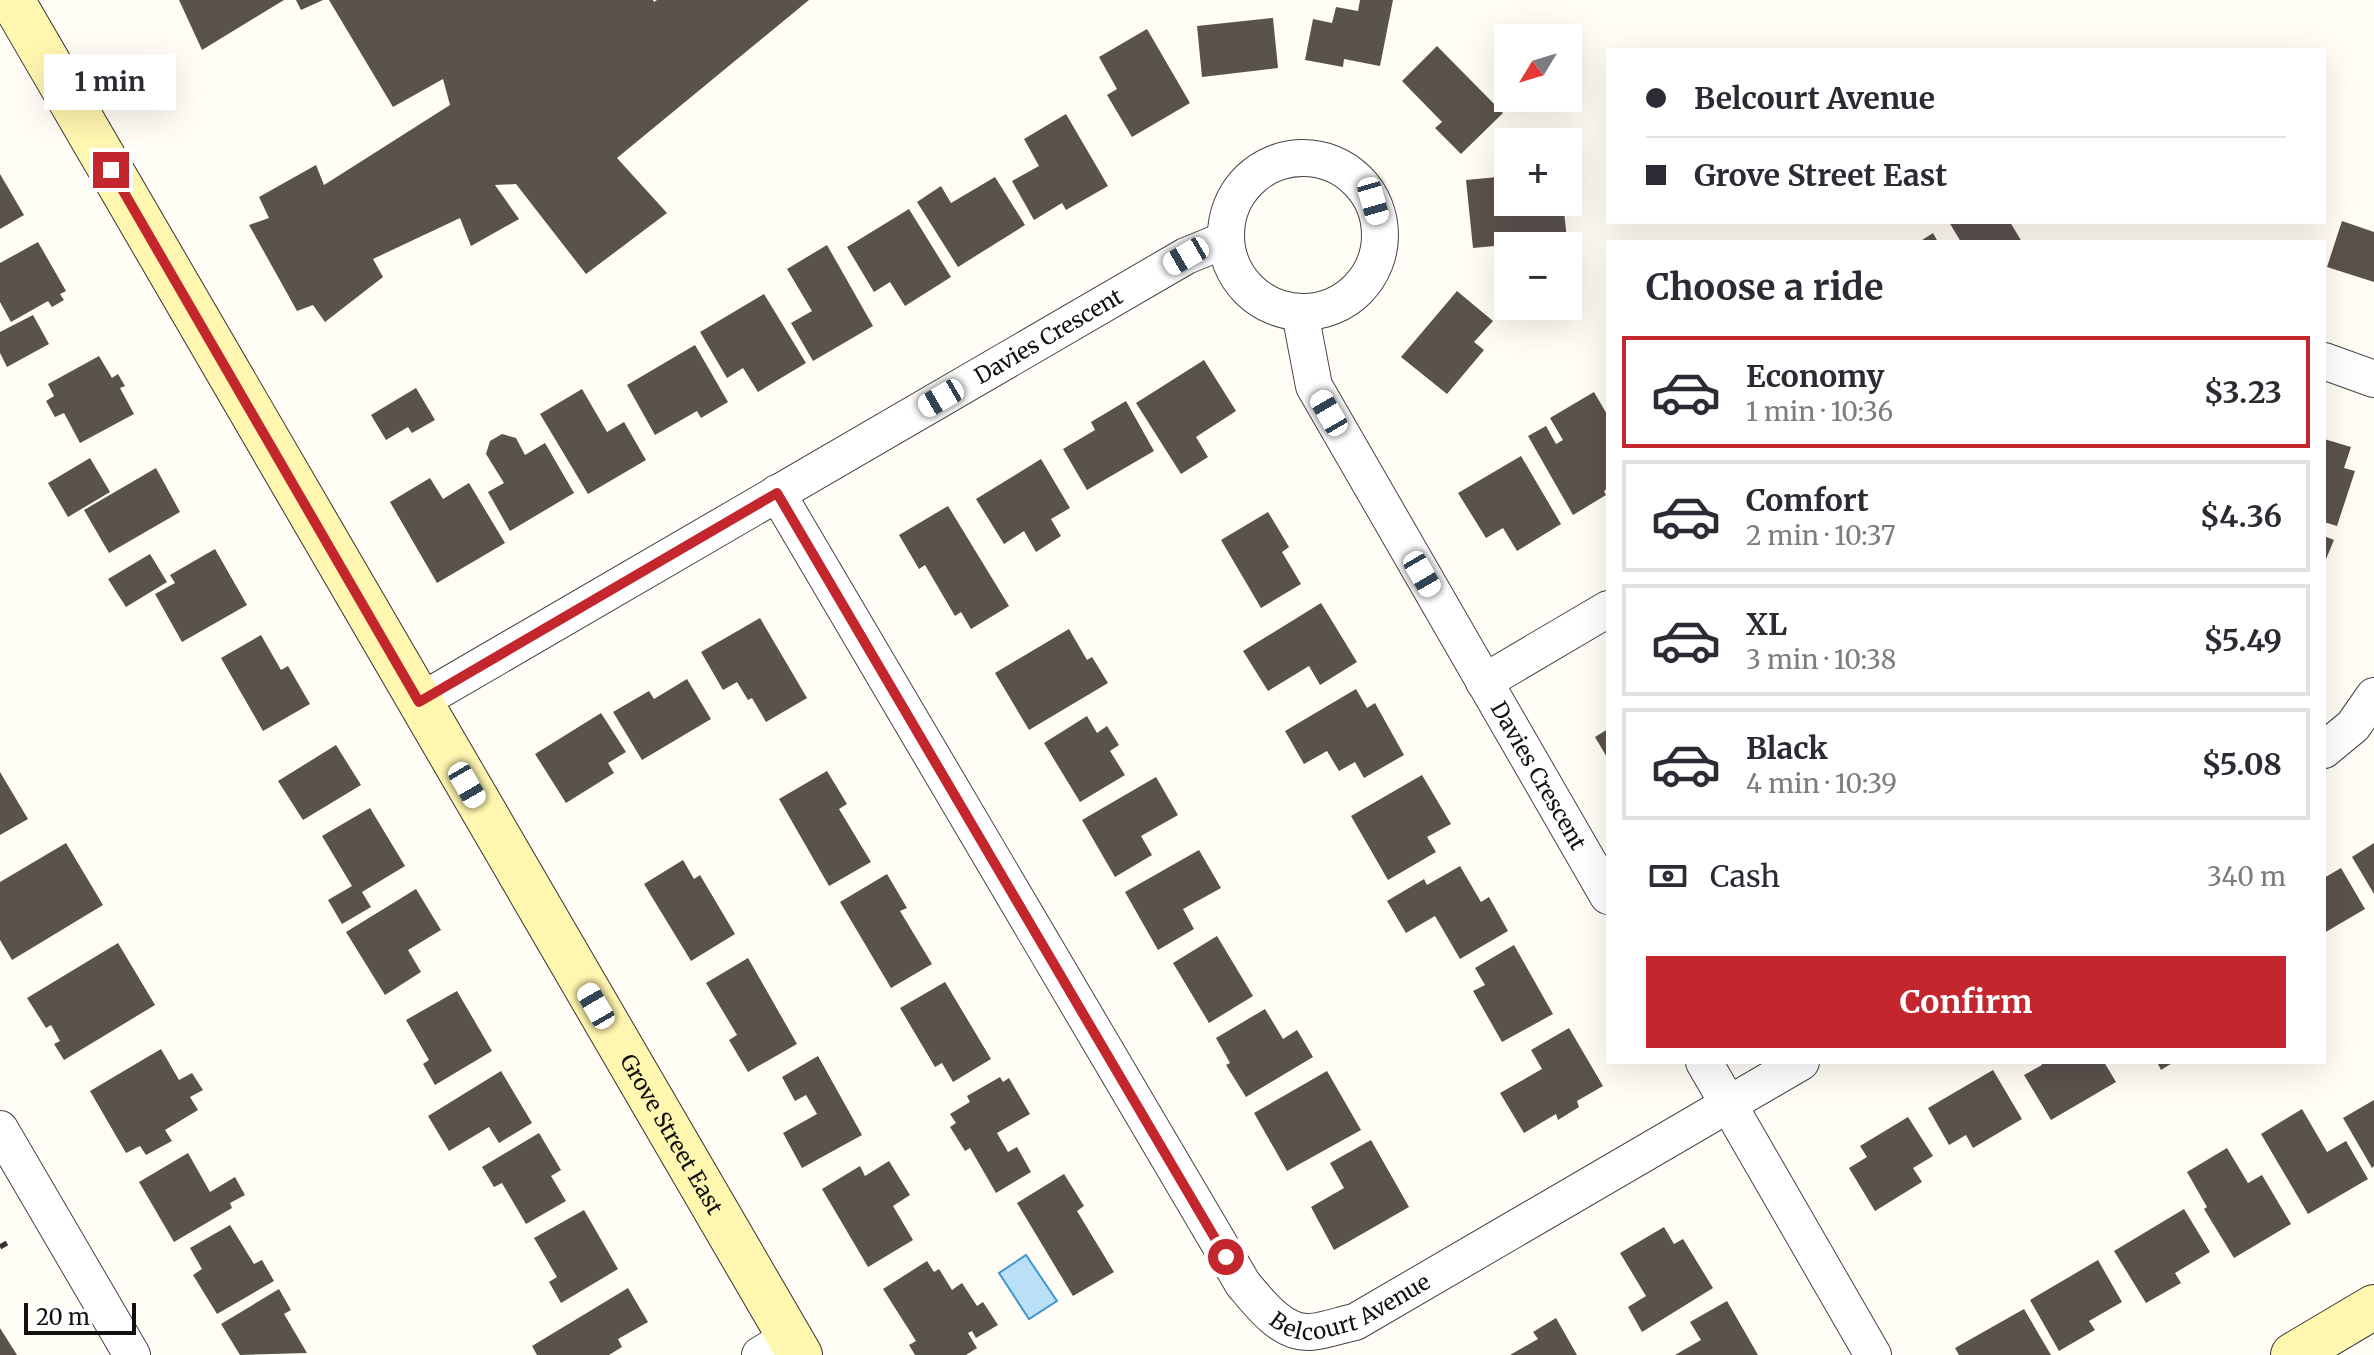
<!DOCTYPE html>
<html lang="en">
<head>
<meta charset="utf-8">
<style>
  :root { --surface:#fff; --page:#f7f7f7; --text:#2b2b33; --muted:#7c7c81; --line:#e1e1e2; --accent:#c4262e }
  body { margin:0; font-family:Merriweather,serif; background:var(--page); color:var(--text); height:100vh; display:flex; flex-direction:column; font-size:30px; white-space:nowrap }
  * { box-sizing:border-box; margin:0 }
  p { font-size:26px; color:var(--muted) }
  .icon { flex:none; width:44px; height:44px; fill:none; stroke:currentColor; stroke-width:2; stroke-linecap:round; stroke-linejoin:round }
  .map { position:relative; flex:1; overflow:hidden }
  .sheet { position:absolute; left:1606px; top:240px; width:720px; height:824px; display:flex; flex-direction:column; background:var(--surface); border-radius:0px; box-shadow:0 8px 32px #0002 }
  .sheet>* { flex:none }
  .guide { position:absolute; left:1606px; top:48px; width:720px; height:176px; border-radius:0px; box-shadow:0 8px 32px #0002; display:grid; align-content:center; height:176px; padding:0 40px; background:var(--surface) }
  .needle { width:52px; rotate:232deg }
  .tools { position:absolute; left:1494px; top:24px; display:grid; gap:16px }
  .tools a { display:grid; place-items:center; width:88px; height:88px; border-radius:0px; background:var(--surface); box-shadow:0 8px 32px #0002; font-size:40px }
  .scale { position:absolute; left:24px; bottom:20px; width:112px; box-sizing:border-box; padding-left:8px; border:4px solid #111; border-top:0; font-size:22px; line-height:28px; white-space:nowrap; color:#111; -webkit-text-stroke:6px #fff; paint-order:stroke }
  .end { position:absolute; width:36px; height:36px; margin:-18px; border:10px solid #c4262e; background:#fff; box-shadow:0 0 0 4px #fff }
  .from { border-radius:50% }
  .bubble { position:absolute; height:56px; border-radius:0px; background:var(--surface); box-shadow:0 8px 32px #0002; font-size:26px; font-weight:700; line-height:56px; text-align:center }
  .car { position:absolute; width:24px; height:48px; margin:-24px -12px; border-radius:10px; box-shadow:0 0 6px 2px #0007; background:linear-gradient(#fff 24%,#345 0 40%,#fff 0 76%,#345 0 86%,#fff 0) }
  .guide b { display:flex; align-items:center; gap:28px; height:76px; font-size:30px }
  .guide b+b { border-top:2px solid var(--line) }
  .guide i { width:20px; height:20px; background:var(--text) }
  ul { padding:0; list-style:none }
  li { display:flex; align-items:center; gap:24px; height:112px; margin:0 16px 12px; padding:0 24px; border:4px solid var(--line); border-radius:0px }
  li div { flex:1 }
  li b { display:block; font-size:30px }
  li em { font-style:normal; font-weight:700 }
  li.current { border-color:var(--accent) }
  li>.icon { width:72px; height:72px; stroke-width:1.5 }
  h2 { padding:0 40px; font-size:36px; line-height:96px }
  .pay { display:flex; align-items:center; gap:20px; height:88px; padding:0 40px; font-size:30px }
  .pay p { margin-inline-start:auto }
  .button { display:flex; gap:16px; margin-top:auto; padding:16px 40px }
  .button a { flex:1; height:92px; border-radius:0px; background:var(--accent); color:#fff; font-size:32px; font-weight:700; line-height:92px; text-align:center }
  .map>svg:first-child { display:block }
  .water { fill:#b9e0f7; stroke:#3f96cf; stroke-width:2 }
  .building { fill:#5a524d }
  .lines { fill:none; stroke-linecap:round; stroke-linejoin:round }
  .street-casing { stroke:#444; stroke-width:38 }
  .secondary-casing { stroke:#333; stroke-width:46 }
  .path { stroke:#333; stroke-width:5; stroke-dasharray:8 4; stroke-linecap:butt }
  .street { stroke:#fff; stroke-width:36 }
  .secondary { stroke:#fff6b0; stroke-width:44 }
  .route { stroke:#c4262e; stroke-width:10 }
  .labels { text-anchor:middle; stroke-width:8; stroke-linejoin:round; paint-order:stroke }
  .street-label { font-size:22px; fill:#111; stroke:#fff }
</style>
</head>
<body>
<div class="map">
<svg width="2374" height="1355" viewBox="0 0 2374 1355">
  <rect width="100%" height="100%" fill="#fffdf5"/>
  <polygon class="water" points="1026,1255 1057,1301 1029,1319 999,1273"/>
  <g class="building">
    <polygon points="179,0 284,0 202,50"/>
    <polygon points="296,0 323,0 301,10"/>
    <polygon points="329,0 653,0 654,2 657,0 809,0 617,158 667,213 586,274 516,184 495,185 519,219 471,246 460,218 373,259 383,277 325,322 313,305 297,311 249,225 269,218 259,197 316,165 324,185 450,105 443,79 393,107"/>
    <polygon points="1360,0 1393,0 1380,66 1344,59 1343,67 1305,60 1313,19 1332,23 1336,7 1358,11"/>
    <polygon points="1273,18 1278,68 1202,77 1197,26"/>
    <polygon points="1147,29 1190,103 1132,137 1107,95 1117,89 1099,57"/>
    <polygon points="1437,46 1503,113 1461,154 1435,128 1442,122 1402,81"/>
    <polygon points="1066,114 1108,186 1066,210 1062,203 1034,220 1012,181 1039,166 1024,139"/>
    <polygon points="0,174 24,215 0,229"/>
    <polygon points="1508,176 1508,202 1563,202 1567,239 1473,248 1466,180"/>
    <polygon points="995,177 1025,225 958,267 917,202 941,186 951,203"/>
    <polygon points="909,209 951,277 905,306 890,282 874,292 847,247"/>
    <polygon points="2342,221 2374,232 2374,282 2327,267"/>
    <polygon points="1949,222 2010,222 2022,242 1961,242"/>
    <polygon points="1933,233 1938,242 1919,242"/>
    <polygon points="38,242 66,291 60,294 64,300 52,307 48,301 11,322 0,302 0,263"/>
    <polygon points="827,245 873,326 813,361 791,323 812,311 787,269"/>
    <polygon points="1457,291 1493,321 1474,342 1484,350 1447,394 1401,357"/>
    <polygon points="764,294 806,363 758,392 743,368 727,378 700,332"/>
    <polygon points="33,315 49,344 7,367 0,353 0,332"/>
    <polygon points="695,345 728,402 701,418 697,411 655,435 627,385"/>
    <polygon points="99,356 112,378 118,374 125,386 120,388 134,414 80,443 64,413 55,417 46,401 54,396 48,384"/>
    <polygon points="1204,360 1236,411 1196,437 1208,457 1181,474 1136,403"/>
    <polygon points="416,388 435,420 412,433 408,427 386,440 371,415"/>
    <polygon points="582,389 607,432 624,422 646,460 588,494 540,414"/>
    <polygon points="1594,392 1608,416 1608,488 1604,491 1606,495 1573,515 1528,436 1546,426 1556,444 1563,440 1550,418"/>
    <polygon points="1126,401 1154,451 1087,490 1063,449 1095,430 1091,422"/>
    <polygon points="502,434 516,438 525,455 545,443 574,493 510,531 488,492 504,483 486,454 490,441"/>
    <polygon points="2324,439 2351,447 2344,468 2355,471 2337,526 2324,522"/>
    <polygon points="1521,456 1561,524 1517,551 1503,528 1486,538 1458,493"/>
    <polygon points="90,458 110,492 68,517 48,483"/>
    <polygon points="1041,459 1070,508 1051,519 1061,536 1036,552 1024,531 1004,544 976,499"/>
    <polygon points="156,468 180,512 109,553 84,510"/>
    <polygon points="430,478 443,499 469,483 505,543 437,583 390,502"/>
    <polygon points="948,506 1009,606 971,629 961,612 955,616 925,565 919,569 899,535"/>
    <polygon points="1268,512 1289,547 1282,552 1301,584 1261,608 1221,540"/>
    <polygon points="2324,536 2334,540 2324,564"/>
    <polygon points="215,549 247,605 182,642 155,594 175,583 170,575"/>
    <polygon points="150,554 167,582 126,607 108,579"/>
    <polygon points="1321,603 1357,662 1320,685 1309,666 1268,691 1243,651"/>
    <polygon points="760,618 807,698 766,722 752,698 748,700 737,682 723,690 701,652"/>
    <polygon points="1069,629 1087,660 1092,657 1108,683 1029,730 995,673"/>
    <polygon points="261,635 281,670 288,666 310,704 263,731 221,658"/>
    <polygon points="687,679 711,719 642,760 613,712 649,691 654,699"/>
    <polygon points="1356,689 1367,708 1375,703 1404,755 1364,778 1355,762 1339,771 1327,751 1304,764 1285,731"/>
    <polygon points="601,713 626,752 608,763 614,773 566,803 535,754"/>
    <polygon points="1087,716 1097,733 1107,726 1119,745 1110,751 1125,775 1080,802 1044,743"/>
    <polygon points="1608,729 1608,759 1595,737"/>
    <polygon points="336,745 361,785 303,820 278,781"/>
    <polygon points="827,771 847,804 839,809 871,862 829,886 779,799"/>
    <polygon points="0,772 28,819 0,835"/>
    <polygon points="1422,775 1451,824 1427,837 1436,852 1388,880 1351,816"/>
    <polygon points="1156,777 1178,815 1141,836 1152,855 1115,877 1082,820"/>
    <polygon points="370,808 405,866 362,892 371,907 342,924 328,900 352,886 322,836"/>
    <polygon points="66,843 103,905 12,960 0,940 0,882"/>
    <polygon points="2374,843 2374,894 2352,857"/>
    <polygon points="1199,850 1221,888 1183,909 1194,929 1158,950 1125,892"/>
    <polygon points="683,860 694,879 700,875 735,934 691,961 644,884"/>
    <polygon points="1460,866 1481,902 1489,897 1508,931 1460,959 1435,916 1406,933 1387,901 1424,879 1427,885"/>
    <polygon points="2341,868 2365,909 2324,933 2324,878"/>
    <polygon points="887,874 907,908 900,911 932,964 891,988 840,902"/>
    <polygon points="416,889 441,930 408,950 421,972 385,995 346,932"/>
    <polygon points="1217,936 1253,996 1209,1023 1173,963"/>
    <polygon points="118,943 155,1005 64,1060 54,1044 60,1041 51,1025 46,1028 27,998"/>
    <polygon points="1514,945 1553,1014 1502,1042 1473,991 1485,985 1475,968"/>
    <polygon points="748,958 797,1044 748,1072 729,1040 737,1035 706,983"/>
    <polygon points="945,982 991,1059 953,1082 942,1063 935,1067 900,1008"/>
    <polygon points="457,991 492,1051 435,1085 423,1064 429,1060 406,1020"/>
    <polygon points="1265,1009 1283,1039 1297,1030 1313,1057 1246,1097 1226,1065 1230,1063 1216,1038"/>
    <polygon points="1569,1028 1603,1086 1577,1101 1579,1107 1558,1120 1556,1114 1524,1133 1500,1093 1542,1069 1531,1050"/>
    <polygon points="161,1049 179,1080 192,1073 203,1090 190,1097 198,1110 165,1130 172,1141 146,1155 140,1146 126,1153 90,1091"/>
    <polygon points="818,1056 862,1135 802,1168 783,1133 817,1114 806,1095 795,1101 782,1077"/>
    <polygon points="2040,1062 2104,1062 2116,1082 2051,1120 2024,1075 2042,1065"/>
    <polygon points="2157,1062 2174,1062 2161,1070"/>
    <polygon points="1993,1070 2022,1119 1973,1148 1966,1135 1949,1145 1928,1108"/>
    <polygon points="501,1071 532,1123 499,1143 489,1127 449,1151 428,1116"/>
    <polygon points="1327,1071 1361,1130 1287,1171 1254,1113"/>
    <polygon points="1000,1077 1003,1082 1009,1078 1030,1114 997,1133 1008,1152 1017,1147 1031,1172 996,1193 970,1148 965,1151 950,1127 956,1123 950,1114 970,1102 967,1096"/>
    <polygon points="2374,1100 2374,1166 2372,1168 2343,1118"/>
    <polygon points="2302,1109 2327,1152 2346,1141 2368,1179 2308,1214 2261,1134"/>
    <polygon points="1908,1117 1933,1156 1913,1168 1922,1182 1875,1211 1849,1168 1867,1157 1860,1146"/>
    <polygon points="539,1133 561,1170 551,1176 566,1201 526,1224 502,1183 494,1187 482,1167"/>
    <polygon points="1371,1140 1409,1207 1334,1250 1311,1207 1344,1188 1330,1163"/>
    <polygon points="2227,1148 2248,1183 2262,1175 2291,1224 2234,1258 2204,1209 2207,1207 2187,1172"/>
    <polygon points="188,1153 210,1192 235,1177 245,1195 230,1203 232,1208 174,1242 139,1182"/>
    <polygon points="889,1161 910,1195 893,1206 913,1240 868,1267 822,1189 860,1166 865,1176"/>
    <polygon points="1064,1174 1084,1206 1077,1211 1114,1272 1073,1296 1017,1203"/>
    <polygon points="2184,1209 2210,1252 2175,1273 2181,1283 2146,1303 2114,1251"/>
    <polygon points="584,1210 618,1269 561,1303 549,1282 557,1277 534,1238"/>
    <polygon points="230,1225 254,1264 262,1260 274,1281 217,1314 193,1275 202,1269 190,1248"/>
    <polygon points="1664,1227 1674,1244 1683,1239 1713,1288 1642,1332 1628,1307 1646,1296 1620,1253"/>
    <polygon points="2098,1260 2122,1302 2089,1321 2095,1330 2059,1351 2030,1300"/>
    <polygon points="927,1261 934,1272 939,1269 952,1290 962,1283 977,1306 983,1302 998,1325 976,1338 972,1331 968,1333 977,1348 966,1355 915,1355 909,1345 916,1341 883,1289"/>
    <polygon points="628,1288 648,1322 618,1339 622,1347 609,1355 537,1355 532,1346"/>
    <polygon points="279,1289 291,1310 284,1314 307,1353 240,1355 221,1324"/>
    <polygon points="1727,1301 1758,1355 1675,1355 1701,1340 1690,1322"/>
    <polygon points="2024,1309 2051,1355 1959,1355 1955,1348"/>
    <polygon points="1556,1318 1577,1355 1510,1355 1538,1339 1533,1332"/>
    <polygon points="0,1328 17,1355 0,1355"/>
  </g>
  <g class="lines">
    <g class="street-casing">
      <g id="street">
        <circle cx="1303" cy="235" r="77"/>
        <path id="s1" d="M1300,313L1314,386L1608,896"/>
        <polyline points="2324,361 2374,379"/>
        <path id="s2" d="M777,493L1243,1284C1259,1303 1282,1334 1310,1332C1325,1331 1340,1325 1355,1322L1801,1062"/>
        <polyline points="1484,682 1608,609"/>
        <path id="s3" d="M419,702L1186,256L1225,240"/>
        <polyline points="2324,750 2353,726 2374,696"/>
        <polyline points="1704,1062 1873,1355"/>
        <polyline points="0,1129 132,1355"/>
        <polyline points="760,1355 790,1337"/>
      </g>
    </g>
    <g class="secondary-casing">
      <g id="secondary">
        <path id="s4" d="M12,0L800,1355"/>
        <polyline points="2293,1355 2374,1307"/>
      </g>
    </g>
    <polyline class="path" points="0,1247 7,1243"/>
    <use href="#street" class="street"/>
    <use href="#secondary" class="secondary"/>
  </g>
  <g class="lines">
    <polyline class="route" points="111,170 419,702 777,493 1226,1257"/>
  </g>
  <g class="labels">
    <g class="street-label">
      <text dy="8" stroke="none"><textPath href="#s3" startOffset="728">Davies Crescent</textPath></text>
      <text dy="8" stroke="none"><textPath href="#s1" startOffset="524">Davies Crescent</textPath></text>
      <text dy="8" stroke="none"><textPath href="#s4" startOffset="1312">Grove Street East</textPath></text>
      <text dy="8" stroke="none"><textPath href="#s2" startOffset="1048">Belcourt Avenue</textPath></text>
    </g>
  </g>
</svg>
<div class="tools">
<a><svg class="needle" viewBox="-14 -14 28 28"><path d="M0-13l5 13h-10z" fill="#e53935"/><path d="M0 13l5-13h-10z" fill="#7c7c81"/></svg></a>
<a>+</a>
<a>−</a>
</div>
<div class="scale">20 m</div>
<i class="end from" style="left:1226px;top:1257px"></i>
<i class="end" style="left:111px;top:170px"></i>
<div class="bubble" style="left:44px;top:54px;width:132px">1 min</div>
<i class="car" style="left:1373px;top:201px;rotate:164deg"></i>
<i class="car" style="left:1186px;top:256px;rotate:240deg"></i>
<i class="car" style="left:941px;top:398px;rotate:240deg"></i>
<i class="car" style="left:1329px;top:413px;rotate:330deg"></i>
<i class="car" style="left:1422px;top:574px;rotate:150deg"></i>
<i class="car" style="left:467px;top:785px;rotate:150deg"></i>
<i class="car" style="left:596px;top:1006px;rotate:330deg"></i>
<div class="guide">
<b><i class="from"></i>Belcourt Avenue</b>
<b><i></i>Grove Street East</b>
</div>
<section class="sheet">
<h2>Choose a ride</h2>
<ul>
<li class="current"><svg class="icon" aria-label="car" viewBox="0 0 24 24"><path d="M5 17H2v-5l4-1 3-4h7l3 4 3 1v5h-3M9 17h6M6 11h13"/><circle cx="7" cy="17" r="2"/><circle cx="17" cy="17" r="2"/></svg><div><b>Economy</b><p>1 min · 10:36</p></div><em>$3.23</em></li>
<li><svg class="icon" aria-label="car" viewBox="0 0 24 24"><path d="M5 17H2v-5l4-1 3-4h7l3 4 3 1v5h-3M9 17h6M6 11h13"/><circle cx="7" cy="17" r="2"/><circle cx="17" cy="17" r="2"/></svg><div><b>Comfort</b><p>2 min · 10:37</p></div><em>$4.36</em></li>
<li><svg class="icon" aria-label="car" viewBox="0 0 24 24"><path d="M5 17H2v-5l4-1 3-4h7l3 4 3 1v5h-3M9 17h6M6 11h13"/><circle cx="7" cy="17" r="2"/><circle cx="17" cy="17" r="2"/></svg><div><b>XL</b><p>3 min · 10:38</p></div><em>$5.49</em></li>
<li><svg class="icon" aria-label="car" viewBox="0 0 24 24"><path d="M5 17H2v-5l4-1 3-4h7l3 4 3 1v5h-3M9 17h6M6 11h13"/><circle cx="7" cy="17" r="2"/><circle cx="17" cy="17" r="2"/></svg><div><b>Black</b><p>4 min · 10:39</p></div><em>$5.08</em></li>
</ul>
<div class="pay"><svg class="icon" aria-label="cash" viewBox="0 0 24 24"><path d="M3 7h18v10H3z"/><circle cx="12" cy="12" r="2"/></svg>Cash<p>340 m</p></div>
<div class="button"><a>Confirm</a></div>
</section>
</div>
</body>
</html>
